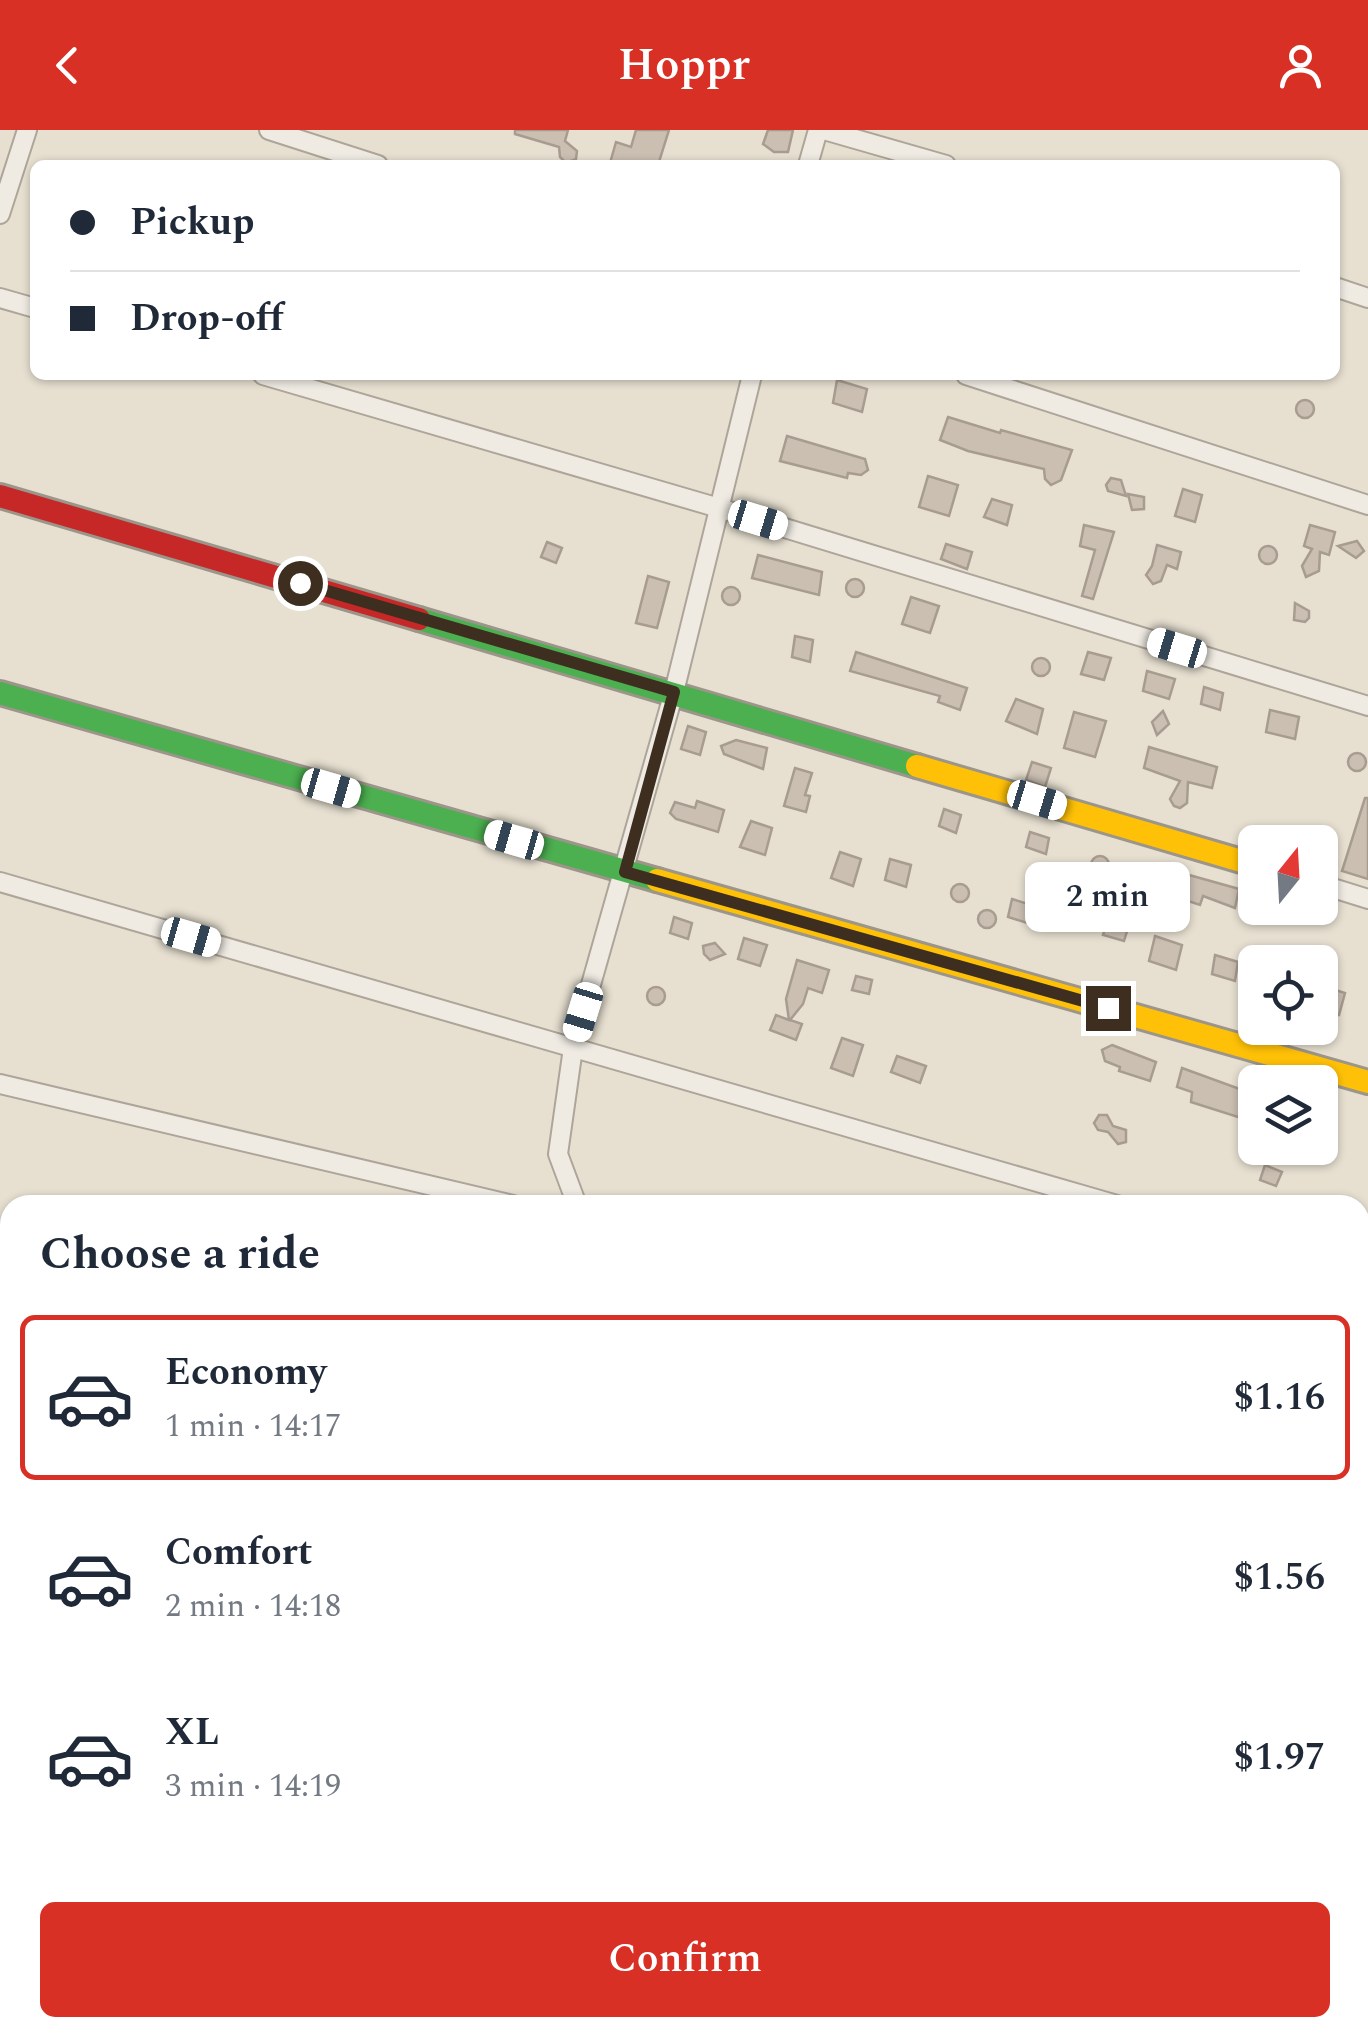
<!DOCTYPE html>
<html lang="en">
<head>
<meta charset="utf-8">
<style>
  :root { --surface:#fff; --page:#f2f2f3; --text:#1f2937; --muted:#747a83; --line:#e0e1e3; --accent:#d93025 }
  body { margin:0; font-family:Spectral,serif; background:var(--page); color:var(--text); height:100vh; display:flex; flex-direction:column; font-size:38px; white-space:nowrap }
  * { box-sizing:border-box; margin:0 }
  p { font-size:32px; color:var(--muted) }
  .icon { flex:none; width:55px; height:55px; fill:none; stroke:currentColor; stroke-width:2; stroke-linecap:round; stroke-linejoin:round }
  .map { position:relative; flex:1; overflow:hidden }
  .details { position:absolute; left:0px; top:1065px; width:1370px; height:842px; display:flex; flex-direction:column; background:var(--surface); border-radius:30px 30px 0 0; box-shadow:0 2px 8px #0004 }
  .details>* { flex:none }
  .hud { position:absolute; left:30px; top:30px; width:1310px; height:220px; border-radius:15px; box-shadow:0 2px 8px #0004; display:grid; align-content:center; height:220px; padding:0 40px; background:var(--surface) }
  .needle { width:65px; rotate:18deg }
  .fabs { position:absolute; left:1238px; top:695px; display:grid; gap:20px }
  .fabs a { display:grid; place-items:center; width:100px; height:100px; border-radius:15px; background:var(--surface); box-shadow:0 2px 8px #0004; font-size:50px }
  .end { position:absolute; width:45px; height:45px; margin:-22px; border:12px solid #3d2e20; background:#fff; box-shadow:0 0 0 5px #fff }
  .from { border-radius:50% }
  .bubble { position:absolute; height:70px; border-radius:15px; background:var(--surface); box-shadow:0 2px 8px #0004; font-size:32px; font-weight:600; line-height:70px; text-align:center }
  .car { position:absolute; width:30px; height:60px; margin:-30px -15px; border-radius:12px; box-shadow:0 0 8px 2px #0007; background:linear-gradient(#fff 24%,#345 0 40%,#fff 0 76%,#345 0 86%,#fff 0) }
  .hud b { display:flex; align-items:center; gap:35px; height:95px; font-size:38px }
  .hud b+b { border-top:2px solid var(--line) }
  .hud i { width:25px; height:25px; background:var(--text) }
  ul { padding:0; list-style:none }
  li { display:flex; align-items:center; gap:30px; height:165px; margin:0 20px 15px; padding:0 20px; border:5px solid transparent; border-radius:15px }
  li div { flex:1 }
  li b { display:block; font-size:38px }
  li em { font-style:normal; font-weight:600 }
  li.active { border-color:var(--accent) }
  li>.icon { width:90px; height:90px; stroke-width:1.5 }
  h2 { padding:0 40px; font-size:45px; line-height:120px }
  .button { display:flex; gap:20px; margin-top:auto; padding:20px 40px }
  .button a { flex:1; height:115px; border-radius:15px; background:var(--accent); color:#fff; font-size:40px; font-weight:600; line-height:115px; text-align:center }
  header { display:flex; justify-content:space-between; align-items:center; height:130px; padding:0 40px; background:var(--accent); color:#fff; font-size:45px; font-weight:600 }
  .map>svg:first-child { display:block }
  .farmland { fill:#e6dfc2 }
  .building { fill:#cbbfb2; stroke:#a89c90; stroke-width:2.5 }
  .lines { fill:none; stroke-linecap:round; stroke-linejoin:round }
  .street-casing { stroke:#ada599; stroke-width:22 }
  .fast-casing { stroke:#9c958a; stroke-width:28 }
  .slow-casing { stroke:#9c958a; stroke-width:28 }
  .jam-casing { stroke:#9c958a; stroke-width:28 }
  .street { stroke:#efebe3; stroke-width:18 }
  .fast { stroke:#4caf50; stroke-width:22 }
  .slow { stroke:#ffc107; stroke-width:22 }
  .jam { stroke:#c62828; stroke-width:22 }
  .route { stroke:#3d2e20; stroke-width:12 }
</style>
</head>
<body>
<header><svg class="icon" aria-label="back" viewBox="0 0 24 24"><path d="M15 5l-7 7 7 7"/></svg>Hoppr<svg class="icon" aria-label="person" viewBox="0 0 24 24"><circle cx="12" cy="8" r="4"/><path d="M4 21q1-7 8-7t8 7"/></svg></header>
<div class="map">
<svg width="1368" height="1907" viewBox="0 0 1368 1907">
  <rect width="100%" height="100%" fill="#e7e0d1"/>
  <g class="farmland">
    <polygon points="219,1898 290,1898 283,1907 213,1907"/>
    <polygon points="321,1898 393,1898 386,1907 315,1907"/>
    <polygon points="428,1898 477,1898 492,1907 421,1907"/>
  </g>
  <g class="building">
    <polygon points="515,0 568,0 565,11 577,21 576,29 566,33 560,27 559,17 515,4"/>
    <polygon points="636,0 669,0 658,35 610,33 616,12 631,17"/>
    <polygon points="768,0 793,0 788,22 774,22 763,14"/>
    <polygon points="837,250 867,259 862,282 833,273"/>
    <circle cx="1305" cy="279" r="9"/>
    <polygon points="948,287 1000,303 1001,300 1072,320 1061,350 1051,355 1045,349 1044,339 968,321 940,310"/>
    <polygon points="787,306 865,329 868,340 861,345 848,343 847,348 780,331"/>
    <polygon points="928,346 958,355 949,386 919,377"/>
    <polygon points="1111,348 1121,350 1126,366 1108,361 1106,355"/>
    <polygon points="1183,359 1202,365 1195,392 1175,386"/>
    <polygon points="1128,364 1144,367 1144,379 1132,380"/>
    <polygon points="992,369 1012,375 1007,395 984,387"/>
    <polygon points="1084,395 1114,402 1093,469 1082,466 1095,420 1080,416"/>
    <polygon points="1310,395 1335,402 1329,425 1320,422 1319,441 1306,447 1302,436 1312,419 1304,416"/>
    <polygon points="1357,411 1364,421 1356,428 1338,416"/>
    <polygon points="547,412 562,418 556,433 541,427"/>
    <polygon points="946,414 972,422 967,439 941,429"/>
    <polygon points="1157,415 1181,422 1177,439 1167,435 1161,451 1153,454 1146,445 1152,436"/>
    <circle cx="1268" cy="425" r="9"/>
    <polygon points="758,425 822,442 819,465 752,448"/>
    <polygon points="648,446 669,452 657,498 636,493"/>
    <circle cx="855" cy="458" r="9"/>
    <circle cx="731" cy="466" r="9"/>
    <polygon points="911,467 939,476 930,503 902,494"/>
    <polygon points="1295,473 1309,481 1309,488 1305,492 1294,490"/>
    <polygon points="795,506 813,510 810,532 792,527"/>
    <polygon points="856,522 967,558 960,580 938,572 940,566 850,541"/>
    <polygon points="1088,522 1111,528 1104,550 1081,544"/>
    <circle cx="1041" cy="537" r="9"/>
    <polygon points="1147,541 1175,549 1169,569 1143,561"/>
    <polygon points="1204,557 1223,563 1220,580 1201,574"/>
    <polygon points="1016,569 1043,579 1037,604 1006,591"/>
    <polygon points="1270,580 1299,587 1295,609 1266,602"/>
    <polygon points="1163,581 1169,594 1157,605 1152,592"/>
    <polygon points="1074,582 1106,591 1095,627 1064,618"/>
    <polygon points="688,596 706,602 700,625 681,619"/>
    <polygon points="736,610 767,618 763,639 724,624 721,616"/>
    <polygon points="1149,617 1217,637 1212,658 1188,652 1187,673 1180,678 1174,676 1170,669 1180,651 1144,638"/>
    <circle cx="1357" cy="632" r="9"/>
    <polygon points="1032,632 1051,638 1045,657 1026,650"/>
    <polygon points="795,638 812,643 805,665 810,666 806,682 784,676"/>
    <polygon points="1365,668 1368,668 1368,749 1342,741"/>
    <polygon points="697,671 724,680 718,702 676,689 670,683 675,672 695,678"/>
    <polygon points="944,679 961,685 956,703 939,696"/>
    <polygon points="751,691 772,698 765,725 740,717"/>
    <polygon points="1030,702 1049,708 1046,724 1026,717"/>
    <polygon points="840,722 861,729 853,756 831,748"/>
    <circle cx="1100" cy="735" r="9"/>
    <polygon points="890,729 911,735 906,757 885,750"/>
    <polygon points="1182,743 1239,759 1235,778 1203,766 1200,775 1176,767"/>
    <circle cx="960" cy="763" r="9"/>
    <polygon points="1012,769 1041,778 1037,796 1008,787"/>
    <circle cx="987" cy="789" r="9"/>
    <polygon points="674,787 692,793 688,809 670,803"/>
    <polygon points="1107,792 1128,798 1124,811 1103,805"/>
    <polygon points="1155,806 1182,815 1176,840 1149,831"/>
    <polygon points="744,808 767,815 760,836 738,829"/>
    <polygon points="715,813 725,824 710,830 704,824 703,816"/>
    <polygon points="1215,825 1238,832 1235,851 1212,844"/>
    <polygon points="797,830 829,840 822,863 808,858 803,874 790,890 802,894 796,910 770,900 776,885 789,890 786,869"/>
    <polygon points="856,846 872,850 869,864 852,860"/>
    <polygon points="1320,855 1345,863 1339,885 1320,880"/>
    <circle cx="656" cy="866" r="9"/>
    <polygon points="842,908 863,915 853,946 831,938"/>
    <polygon points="1112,915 1156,932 1150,951 1119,941 1120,937 1105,931 1102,920"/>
    <polygon points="897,926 926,936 920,953 891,942"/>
    <polygon points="1182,938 1248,962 1241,988 1191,972 1192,962 1177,957"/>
    <polygon points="1099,985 1107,985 1113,996 1126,1000 1126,1012 1118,1014 1108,1002 1098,1000 1094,993"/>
    <polygon points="1265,1035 1282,1042 1276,1056 1260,1050"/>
  </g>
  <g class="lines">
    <g class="street-casing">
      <g id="street">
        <polyline points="269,0 378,35"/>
        <polyline points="824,0 946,35"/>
        <polyline points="808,35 818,0"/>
        <polyline points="0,84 27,0"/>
        <polyline points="1335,157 1368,168"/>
        <polyline points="0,168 35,178"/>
        <polyline points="263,245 719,378 1368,576"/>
        <polyline points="966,245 1368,375"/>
        <polyline points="0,752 1117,1075"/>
        <polyline points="1320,754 1368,769"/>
        <polyline points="0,954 513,1075"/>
        <polyline points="577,1075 558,1024 573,918 674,562 752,245"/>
        <polyline points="1360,1145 1368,1147"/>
        <polyline points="0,1154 10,1161"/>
        <polyline points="1360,1306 1368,1309"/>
        <polyline points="0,1426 10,1432"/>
        <polyline points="1360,1547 1368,1561"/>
        <polyline points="639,1898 642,1907"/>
        <polyline points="704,1898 713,1907"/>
        <polyline points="885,1898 888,1907"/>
      </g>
    </g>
    <g class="fast-casing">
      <g id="fast">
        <polyline points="419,489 917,636"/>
        <polyline points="0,563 657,750"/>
      </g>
    </g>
    <g class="slow-casing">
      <g id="slow">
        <polyline points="917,636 1255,735"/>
        <polyline points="657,750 1368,952"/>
      </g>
    </g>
    <g class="jam-casing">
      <polyline id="jam" points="0,366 419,489"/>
    </g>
    <use href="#street" class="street"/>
    <use href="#fast" class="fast"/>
    <use href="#slow" class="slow"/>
    <use href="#jam" class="jam"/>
  </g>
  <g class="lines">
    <polyline class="route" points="300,453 674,562 625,742 1108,878"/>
  </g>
</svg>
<div class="fabs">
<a><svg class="needle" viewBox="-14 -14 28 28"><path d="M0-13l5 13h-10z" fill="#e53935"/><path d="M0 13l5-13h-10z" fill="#747a83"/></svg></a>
<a><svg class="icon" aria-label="locate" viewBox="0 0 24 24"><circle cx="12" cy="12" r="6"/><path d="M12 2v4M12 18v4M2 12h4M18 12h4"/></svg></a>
<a><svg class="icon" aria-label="layers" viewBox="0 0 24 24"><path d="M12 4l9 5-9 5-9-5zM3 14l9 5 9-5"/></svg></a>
</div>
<i class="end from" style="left:300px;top:453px"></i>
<i class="end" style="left:1108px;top:878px"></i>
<div class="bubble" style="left:1025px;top:732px;width:165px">2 min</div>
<i class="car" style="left:758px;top:390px;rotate:107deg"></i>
<i class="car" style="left:1177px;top:518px;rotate:287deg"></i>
<i class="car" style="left:331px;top:658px;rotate:106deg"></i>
<i class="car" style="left:1037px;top:670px;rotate:107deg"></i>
<i class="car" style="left:514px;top:710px;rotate:286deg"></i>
<i class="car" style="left:191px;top:807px;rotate:106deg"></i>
<i class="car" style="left:583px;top:882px;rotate:197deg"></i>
<div class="hud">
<b><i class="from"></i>Pickup</b>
<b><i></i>Drop-off</b>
</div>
<section class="details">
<h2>Choose a ride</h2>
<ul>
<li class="active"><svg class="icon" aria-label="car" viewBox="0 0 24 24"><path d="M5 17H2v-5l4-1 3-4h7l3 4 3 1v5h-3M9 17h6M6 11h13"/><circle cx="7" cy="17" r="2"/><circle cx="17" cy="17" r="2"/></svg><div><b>Economy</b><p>1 min · 14:17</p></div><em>$1.16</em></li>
<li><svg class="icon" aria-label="car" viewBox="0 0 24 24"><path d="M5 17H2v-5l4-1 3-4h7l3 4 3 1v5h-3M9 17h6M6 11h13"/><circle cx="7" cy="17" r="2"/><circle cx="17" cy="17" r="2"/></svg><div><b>Comfort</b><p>2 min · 14:18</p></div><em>$1.56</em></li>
<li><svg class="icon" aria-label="car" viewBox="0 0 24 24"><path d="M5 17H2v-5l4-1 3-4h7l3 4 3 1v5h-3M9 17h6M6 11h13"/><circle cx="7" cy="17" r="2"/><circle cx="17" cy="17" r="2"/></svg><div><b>XL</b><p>3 min · 14:19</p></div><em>$1.97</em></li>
</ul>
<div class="button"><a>Confirm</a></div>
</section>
</div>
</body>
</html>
